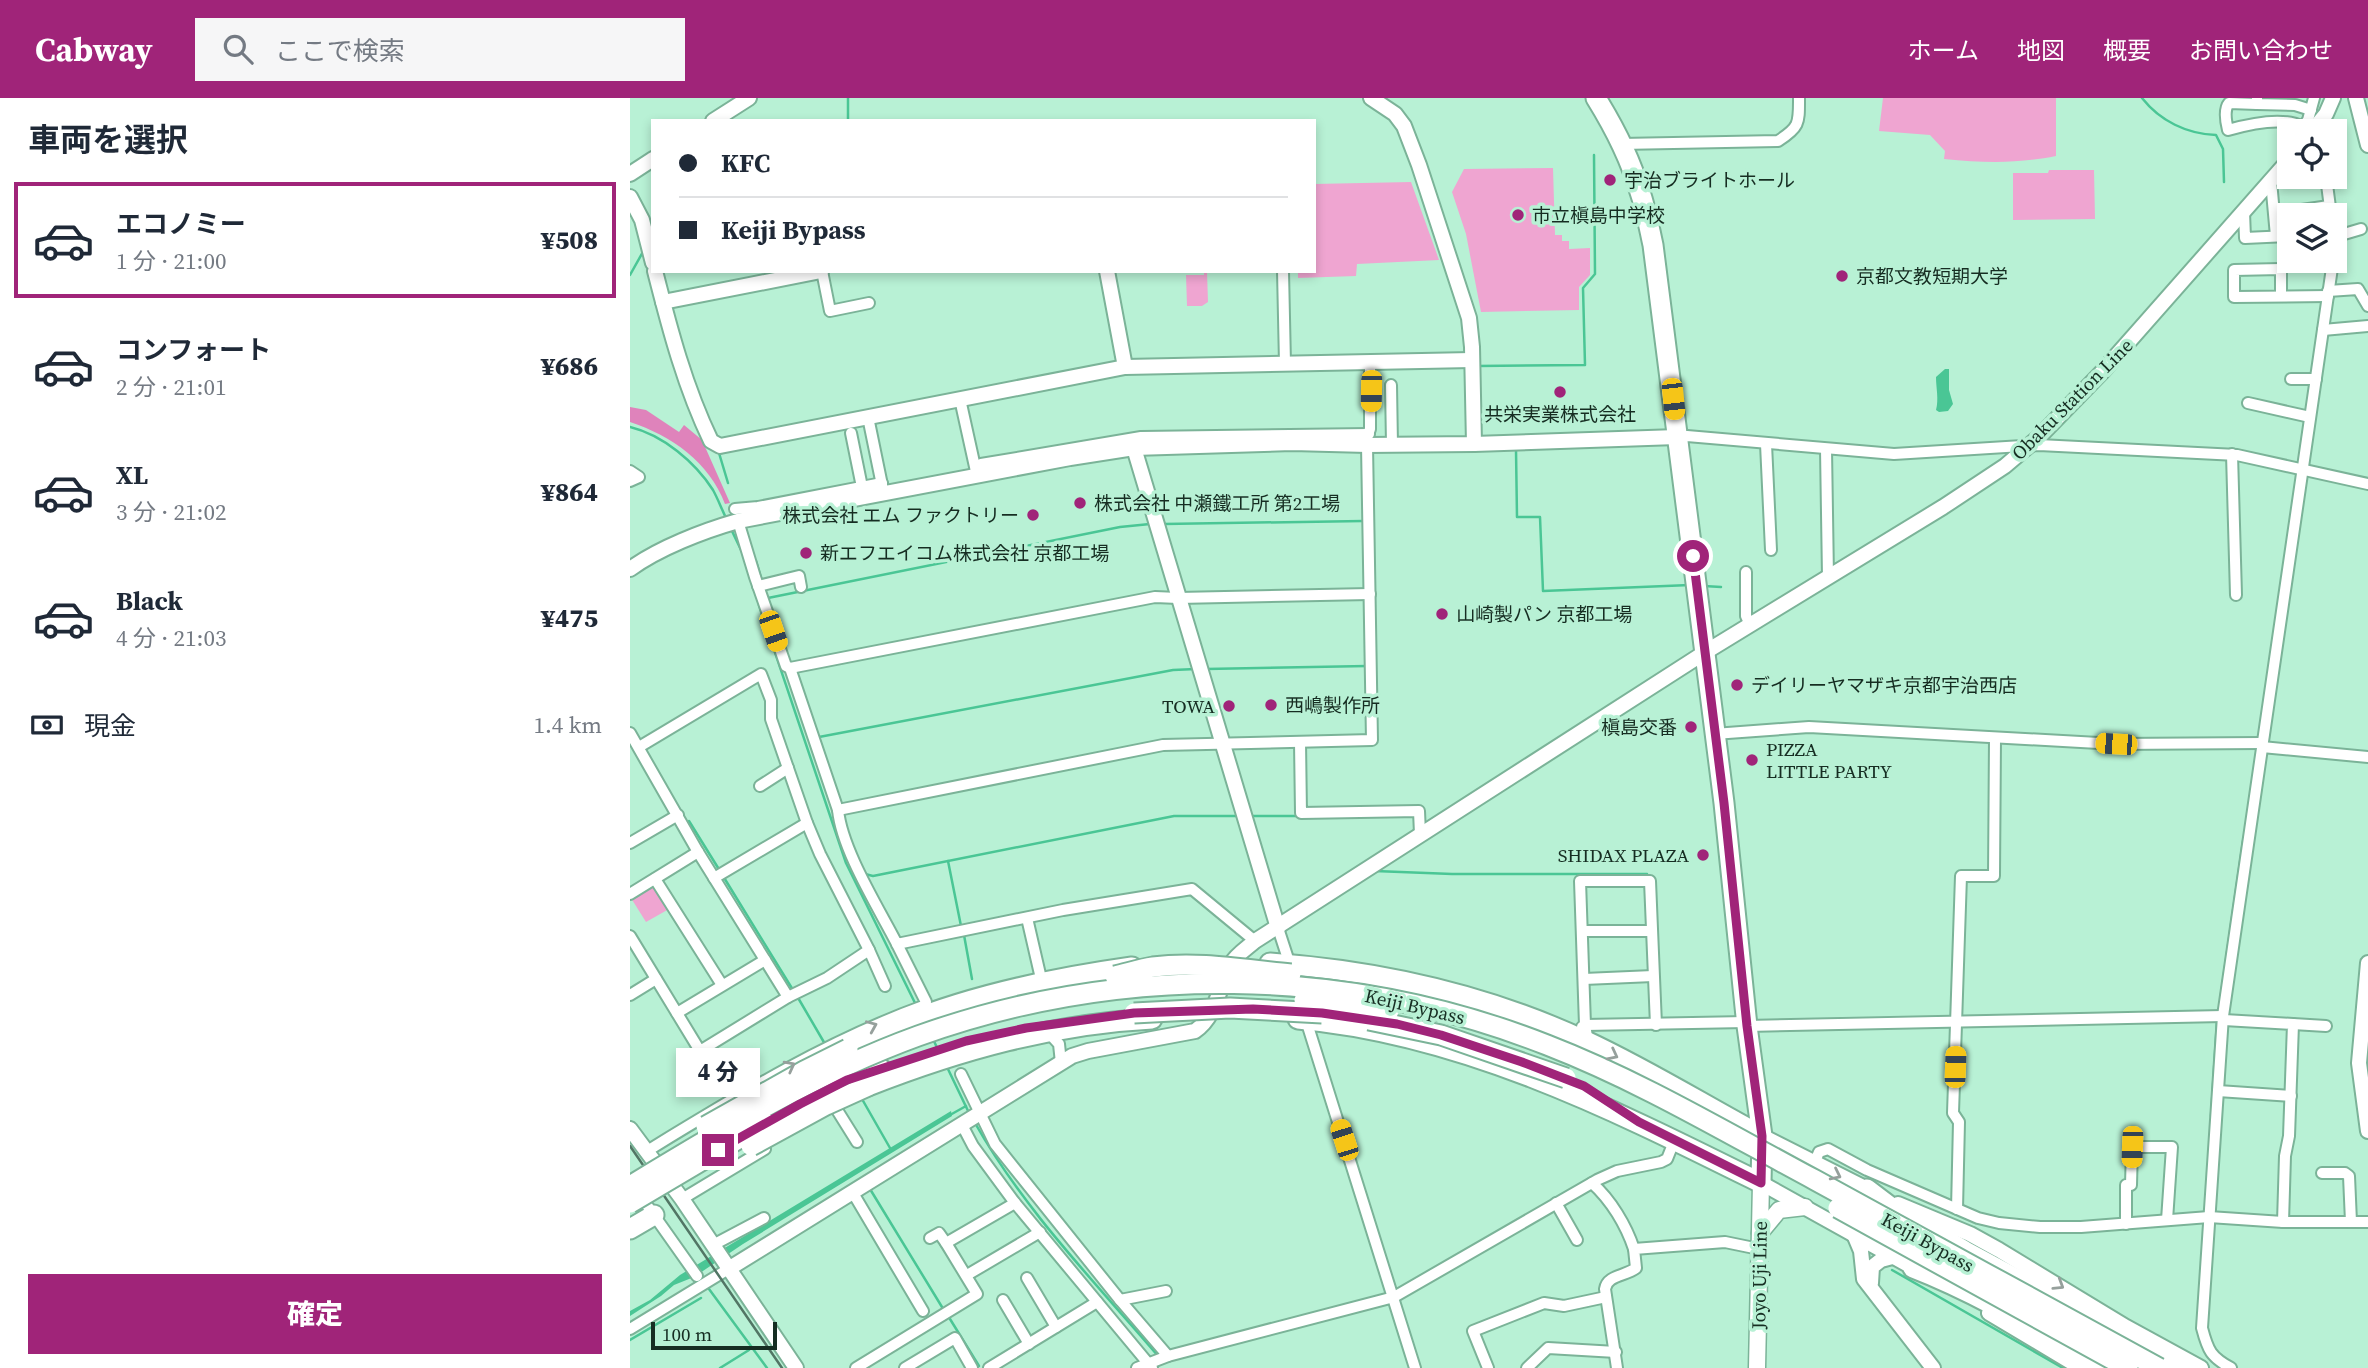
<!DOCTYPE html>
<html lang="ja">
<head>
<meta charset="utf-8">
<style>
  :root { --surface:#fff; --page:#f6f6f7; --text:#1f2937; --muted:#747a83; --line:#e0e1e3; --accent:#a02479 }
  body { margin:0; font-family:"Source Serif 4","Noto Sans JP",serif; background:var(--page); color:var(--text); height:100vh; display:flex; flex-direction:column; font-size:26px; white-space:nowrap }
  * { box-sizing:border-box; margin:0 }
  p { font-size:23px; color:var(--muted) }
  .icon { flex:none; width:38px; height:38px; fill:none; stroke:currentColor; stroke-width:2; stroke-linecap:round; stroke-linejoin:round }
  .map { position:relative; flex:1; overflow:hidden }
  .sheet { display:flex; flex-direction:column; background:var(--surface); width:630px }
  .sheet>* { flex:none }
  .guide { position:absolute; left:21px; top:21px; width:665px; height:154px; border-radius:0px; box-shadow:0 4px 10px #0003; display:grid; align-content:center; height:154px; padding:0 28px; background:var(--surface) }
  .tools { position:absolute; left:1647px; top:21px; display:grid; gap:14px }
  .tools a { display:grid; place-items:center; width:70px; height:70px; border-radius:0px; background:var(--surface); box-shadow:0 4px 10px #0003; font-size:35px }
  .scale { position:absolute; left:21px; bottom:18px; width:126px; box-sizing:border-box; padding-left:7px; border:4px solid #162d22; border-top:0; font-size:19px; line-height:24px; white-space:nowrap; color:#162d22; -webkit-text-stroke:5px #b8f1d5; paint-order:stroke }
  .end { position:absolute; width:32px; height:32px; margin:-16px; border:9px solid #a02479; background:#fff; box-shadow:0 0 0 4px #fff }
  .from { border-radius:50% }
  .bubble { position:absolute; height:49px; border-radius:0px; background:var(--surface); box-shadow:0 4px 10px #0003; font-size:23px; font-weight:800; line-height:49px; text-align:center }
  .car { position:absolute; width:21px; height:42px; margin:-21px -10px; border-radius:9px; box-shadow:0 0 5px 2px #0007; background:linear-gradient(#f5c518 24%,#345 0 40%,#f5c518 0 76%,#345 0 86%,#f5c518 0) }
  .guide b { display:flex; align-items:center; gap:24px; height:66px; font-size:26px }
  .guide b+b { border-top:2px solid var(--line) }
  .guide i { width:18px; height:18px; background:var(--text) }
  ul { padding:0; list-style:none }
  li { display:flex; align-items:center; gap:21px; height:116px; margin:0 14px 10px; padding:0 14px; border:4px solid transparent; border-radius:0px }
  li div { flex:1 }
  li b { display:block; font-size:26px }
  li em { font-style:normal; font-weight:800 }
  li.selected { border-color:var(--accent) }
  li>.icon { width:63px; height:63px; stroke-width:1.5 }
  h2 { padding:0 28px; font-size:32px; line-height:84px }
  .pay { display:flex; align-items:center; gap:18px; height:77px; padding:0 28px; font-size:26px }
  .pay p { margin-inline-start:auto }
  .primary-button { display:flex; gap:14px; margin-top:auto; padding:14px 28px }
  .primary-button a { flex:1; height:80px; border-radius:0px; background:var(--accent); color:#fff; font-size:28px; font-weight:800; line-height:80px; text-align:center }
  header { display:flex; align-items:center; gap:42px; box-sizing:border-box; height:98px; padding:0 35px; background:var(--accent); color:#fff }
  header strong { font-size:33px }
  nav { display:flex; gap:38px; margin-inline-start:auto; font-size:24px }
  .search { width:490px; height:63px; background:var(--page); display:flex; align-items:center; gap:18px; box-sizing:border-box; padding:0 24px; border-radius:0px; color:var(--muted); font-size:26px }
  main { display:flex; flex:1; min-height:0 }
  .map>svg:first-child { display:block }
  .green { fill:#efa5d1 }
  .forest { fill:#df83bb }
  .water { fill:#4ac695 }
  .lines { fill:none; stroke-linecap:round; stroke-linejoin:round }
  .stream { stroke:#4ac695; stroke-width:2.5 }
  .street-casing { stroke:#7bb398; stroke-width:14 }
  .secondary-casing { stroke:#7bb398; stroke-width:18 }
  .primary-casing { stroke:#7bb398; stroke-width:19 }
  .highway-casing { stroke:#7bb398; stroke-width:23 }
  .street { stroke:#fff; stroke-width:10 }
  .secondary { stroke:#fff; stroke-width:14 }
  .primary { stroke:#fff; stroke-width:16 }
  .highway { stroke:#fff; stroke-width:19 }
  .rail { stroke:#527665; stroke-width:2.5 }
  .highway-bridge-casing { stroke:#7bb398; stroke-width:23; stroke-linecap:butt }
  .highway-bridge { stroke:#fff; stroke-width:19 }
  .oneway { stroke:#96a09c }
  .route { stroke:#a02479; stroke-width:9 }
  .poi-dot { fill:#a02479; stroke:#b8f1d5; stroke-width:2.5 }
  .labels { text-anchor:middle; stroke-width:7; stroke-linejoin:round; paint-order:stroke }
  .poi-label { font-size:19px; fill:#162d22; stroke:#b8f1d5; text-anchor:start }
  .street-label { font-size:19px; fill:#162d22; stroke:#b8f1d5 }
</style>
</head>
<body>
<header>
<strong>Cabway</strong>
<div class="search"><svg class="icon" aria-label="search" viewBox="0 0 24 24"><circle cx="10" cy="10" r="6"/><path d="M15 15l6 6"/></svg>ここで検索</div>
<nav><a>ホーム</a><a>地図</a><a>概要</a><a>お問い合わせ</a></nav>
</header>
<main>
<section class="sheet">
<h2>車両を選択</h2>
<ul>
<li class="selected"><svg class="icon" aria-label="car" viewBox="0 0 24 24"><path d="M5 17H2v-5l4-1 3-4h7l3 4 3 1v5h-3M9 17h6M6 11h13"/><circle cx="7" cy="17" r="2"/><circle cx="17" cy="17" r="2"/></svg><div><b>エコノミー</b><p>1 分 · 21:00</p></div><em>¥508</em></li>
<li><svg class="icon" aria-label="car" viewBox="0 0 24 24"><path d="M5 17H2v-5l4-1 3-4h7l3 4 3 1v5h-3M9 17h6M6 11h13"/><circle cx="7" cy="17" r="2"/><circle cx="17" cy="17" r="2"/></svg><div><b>コンフォート</b><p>2 分 · 21:01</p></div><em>¥686</em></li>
<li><svg class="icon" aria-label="car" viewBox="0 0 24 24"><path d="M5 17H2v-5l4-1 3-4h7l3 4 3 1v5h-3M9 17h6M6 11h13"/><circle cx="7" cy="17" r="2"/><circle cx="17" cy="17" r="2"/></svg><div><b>XL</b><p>3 分 · 21:02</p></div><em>¥864</em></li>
<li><svg class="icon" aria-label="car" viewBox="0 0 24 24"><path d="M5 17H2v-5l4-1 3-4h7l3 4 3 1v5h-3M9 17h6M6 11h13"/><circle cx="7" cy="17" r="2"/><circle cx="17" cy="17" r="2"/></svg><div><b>Black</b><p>4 分 · 21:03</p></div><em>¥475</em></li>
</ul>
<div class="pay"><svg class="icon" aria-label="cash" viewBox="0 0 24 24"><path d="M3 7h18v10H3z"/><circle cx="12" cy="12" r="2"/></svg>現金<p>1.4 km</p></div>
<div class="primary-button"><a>確定</a></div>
</section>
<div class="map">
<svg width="1738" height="1270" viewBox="0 0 1738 1270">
  <rect width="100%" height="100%" fill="#b8f1d5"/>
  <g class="green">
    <path d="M1253,0H1426V58C1385,66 1355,65 1314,61L1315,53L1300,37L1249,33Z"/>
    <polygon points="923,70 925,137 932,137 932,143 939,143 939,151 960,150 960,177 949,189 949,212 851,214 836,136 822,94 834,71"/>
    <polygon points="1419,72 1464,72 1465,121 1383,122 1383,75 1418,75"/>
    <polygon points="781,84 809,162 727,166 726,178 668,180 668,173 684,173 684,86"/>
    <polygon points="574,174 577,174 578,204 572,208 557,208 556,177 574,177"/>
    <polygon points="22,787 26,788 39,811 16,824 1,800"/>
  </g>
  <path class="forest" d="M0,309L16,312L49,334L54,327L72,342L100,405L95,406C79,364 42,338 0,324Z"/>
  <g class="water">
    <path d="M1315,271H1319V292L1323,306L1318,313L1309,314L1306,312C1309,301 1306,290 1306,279Z"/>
    <polygon points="321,1013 322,1018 113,1146 64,1179 44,1187 31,1198 0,1218 0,1213 20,1202 50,1177"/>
  </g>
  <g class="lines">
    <g class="stream">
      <path d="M1512,0C1530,23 1557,36 1586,37L1593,51L1594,84"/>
      <polyline points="218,23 218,0"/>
      <polyline points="0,177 14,152"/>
      <polyline points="847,268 955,267 953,190 965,176 964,57"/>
      <path d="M0,329C33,337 65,364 83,392C88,401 92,412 97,422"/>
      <polyline points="886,352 887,419 910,419 913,493 1060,487"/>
      <polyline points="92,355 89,355 98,385"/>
      <polyline points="256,388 339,372"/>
      <polyline points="534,426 733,423"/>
      <polyline points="101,431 112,454"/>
      <polyline points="126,463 132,483"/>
      <polyline points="1074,488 1091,489"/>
      <polyline points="138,500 490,429 520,426"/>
      <polyline points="129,507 216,765 286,907"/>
      <polyline points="576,571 737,568"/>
      <polyline points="189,639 543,572 566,571"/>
      <polyline points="620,718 670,718"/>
      <polyline points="59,723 90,773"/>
      <polyline points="318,763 331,828"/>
      <polyline points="745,773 822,776 1017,776"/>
      <polyline points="235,776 243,778 544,718 610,718"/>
      <polyline points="93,778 163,892"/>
      <polyline points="334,837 342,881"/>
      <polyline points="1591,896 1613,743"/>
      <polyline points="167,898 195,946"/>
      <polyline points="303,941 309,954"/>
      <polyline points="317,969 340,1017"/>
      <polyline points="232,1001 260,1050"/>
      <polyline points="320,1017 336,1008"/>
      <polyline points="1581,1018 1587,923"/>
      <path d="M345,1025C394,1112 465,1184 529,1259"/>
      <polyline points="240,1091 312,1209"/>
      <polyline points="1262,1172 1433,1270"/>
      <polyline points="79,1191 137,1270"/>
      <polyline points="320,1221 349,1268"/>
      <polyline points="0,1242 71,1200"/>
      <polyline points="90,1270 119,1252"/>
    </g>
    <g class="street-casing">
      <g id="street">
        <polyline points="1627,0 1627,6 1665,7 1681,12"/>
        <path d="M1627,6L1599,5C1594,11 1596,24 1598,32C1619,26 1653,18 1673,29"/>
        <polyline points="1670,33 1678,22 1684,0"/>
        <path d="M991,46L1148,43C1170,29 1169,25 1169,0"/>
        <polyline points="1654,68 1659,50"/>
        <polyline points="1696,79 1701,117"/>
        <polyline points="1641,83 1646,138"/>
        <polyline points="1665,113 1699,108"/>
        <polyline points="1614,114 1615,140 1659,138"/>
        <polyline points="1704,139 1731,131"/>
        <polyline points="192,173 200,213 239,205"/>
        <polyline points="653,173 655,266"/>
        <polyline points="1698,193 1728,191 1738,208"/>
        <polyline points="1651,198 1651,171 1604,172 1604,199 1698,198"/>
        <polyline points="1693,232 1738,228"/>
        <polyline points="1661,281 1686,281"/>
        <polyline points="761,287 762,347"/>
        <polyline points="330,301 347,378"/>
        <polyline points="1618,305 1680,319"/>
        <polyline points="238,319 253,392"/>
        <polyline points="221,335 233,394"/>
        <polyline points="1047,339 1057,338 1264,356 1409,347 1607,357 1738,386"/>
        <polyline points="736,342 740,331 740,263"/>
        <polyline points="1136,346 1141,452"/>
        <polyline points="1196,351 1198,479"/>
        <polyline points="1602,356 1606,497"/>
        <polyline points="351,366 511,339 739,336"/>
        <polyline points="0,373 9,379 0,383"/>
        <polyline points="105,411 128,409 252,385"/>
        <path d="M108,423L125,479L156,568L160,570L208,712C212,752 248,809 267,846L433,812L562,791L625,843"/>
        <polyline points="1116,474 1116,518 1120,527"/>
        <polyline points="128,488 169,478 171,489"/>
        <polyline points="160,570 525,499 548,500 740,496"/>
        <polyline points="0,635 68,754 158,899"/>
        <polyline points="1084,636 1179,629 1486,646 1632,645"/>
        <polyline points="670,644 671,715 789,713 790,736"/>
        <polyline points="1632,649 1738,659"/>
        <polyline points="130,688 158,670"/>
        <polyline points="208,712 533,647 742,642 737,347"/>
        <polyline points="0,745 48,717"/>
        <polyline points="84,780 177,725"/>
        <polyline points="25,781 92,887"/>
        <polyline points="0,796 68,754"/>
        <polyline points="397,820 412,885"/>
        <polyline points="648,830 660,867"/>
        <polyline points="952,833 1021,833"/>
        <polyline points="0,838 70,953 158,899 197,880 239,852 190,756 177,725 141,621 141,602 131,576 9,649"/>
        <polyline points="267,846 296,904"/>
        <polyline points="239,852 255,888"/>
        <polyline points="954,881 1023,878"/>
        <polyline points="0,897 26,881"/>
        <polyline points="47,915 135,862"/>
        <polyline points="676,922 785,1270"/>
        <polyline points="1594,922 1663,926 1659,1038 1655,1058 1653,1124"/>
        <polyline points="1663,926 1696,928"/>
        <polyline points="1117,928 1593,918"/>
        <polyline points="952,929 955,927 1116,924"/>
        <polyline points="418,934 429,946 431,965"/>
        <polyline points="958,944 955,927 950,783 1020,783 1026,927"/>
        <polyline points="331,976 365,1046 490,1202 538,1258"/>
        <polyline points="1588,993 1661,998"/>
        <polyline points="207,1012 227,1044"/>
        <polyline points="332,1027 343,1048 385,1105 522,1270"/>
        <path d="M17,1053C107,998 196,943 296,907"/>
        <polyline points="1184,1066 1189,1054 1198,1051 1237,1072 1348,1120 1369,1125 1410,1129 1451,1129 1579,1119 1653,1124 1738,1124"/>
        <polyline points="1692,1075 1715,1075 1719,1078 1721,1124"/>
        <path d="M962,1085C981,1102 996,1127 1004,1151"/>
        <polyline points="223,1095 293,1213"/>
        <polyline points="9,1096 67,1178"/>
        <polyline points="52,1101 135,1051"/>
        <polyline points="926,1105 947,1142"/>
        <polyline points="1327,1111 1329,1024 1323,1015 1331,778 1364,778 1365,641"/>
        <polyline points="1496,1126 1496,1087 1501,1087 1502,1049 1542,1049 1537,1122"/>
        <polyline points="300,1140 309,1135 316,1145"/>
        <polyline points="83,1147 134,1120"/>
        <polyline points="337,1177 410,1134"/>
        <polyline points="397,1180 426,1229"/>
        <polyline points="373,1202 399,1246"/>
        <polyline points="490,1202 536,1193"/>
        <polyline points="0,1231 100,1170"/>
        <polyline points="226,1270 347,1196 316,1145 385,1105"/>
        <polyline points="275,1270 325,1240 342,1270"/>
        <polyline points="359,1270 467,1204"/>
        <polyline points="507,1270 538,1258 764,1199 967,1082 987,1073 1031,1064 1037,1061 1045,1041"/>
        <polyline points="858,1270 843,1233 914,1205 934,1208 976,1199"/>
        <polyline points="897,1270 918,1250 986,1254"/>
        <path d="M987,1270L975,1191C977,1177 996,1178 1006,1170L1004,1151L1095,1144L1129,1151"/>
        <path d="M1601,1270C1581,1259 1578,1253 1572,1230L1593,918L1703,163"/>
      </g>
    </g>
    <g class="secondary-casing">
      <g id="secondary">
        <polyline points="741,0 765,16 774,28 789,67 839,220 842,249 844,346"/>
        <polyline points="1726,0 1738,47"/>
        <polyline points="83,23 119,0"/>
        <polyline points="1682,33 1696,16 1703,0"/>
        <polyline points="0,76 23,61"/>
        <polyline points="0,99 12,122 23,165"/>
        <path d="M25,173C40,232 55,289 81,343L90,348L495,269L842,262"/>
        <polyline points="477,173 495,269"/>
        <polyline points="33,204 191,173"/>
        <polyline points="504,350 648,830"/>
        <path d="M0,471C29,450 73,433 108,423L440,360L504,350L662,345L737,347L844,346L1047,339"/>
        <polyline points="1738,865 1729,965 1738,1033"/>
        <polyline points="0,1031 52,1101 166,1270"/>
        <polyline points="1132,1038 1243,1094"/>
        <polyline points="1131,1085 1291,1174"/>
        <polyline points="1268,1106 1340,1136 1369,1152 1496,1229 1571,1270"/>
        <polyline points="1223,1134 1231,1153 1234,1181 1303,1270"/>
        <path d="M100,1170L442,958L458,953L565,933C587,918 588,889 601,866C606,857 617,850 625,843L1074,555L1313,409L1375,368L1409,339L1472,274L1659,62"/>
        <polyline points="1241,1185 1242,1169 1251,1162 1266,1158"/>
        <polyline points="1359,1215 1451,1270"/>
      </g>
    </g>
    <g class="primary-casing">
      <g id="primary">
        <polyline points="1130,1135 1149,1112 1175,1109"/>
        <polyline points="1127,1270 1131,1085"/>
      </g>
    </g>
    <g class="highway-casing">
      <g id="highway">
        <path d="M640,865C751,873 858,897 958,944C1018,972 1074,1007 1132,1038"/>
        <path d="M668,921C834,936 984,1012 1131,1085L1132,1038L1117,928L1094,705L1023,147C1019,129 1016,111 1010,94C1000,60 984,29 966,0"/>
        <path d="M218,951C236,943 254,934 272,926C345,896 424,880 502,869"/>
        <polyline points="217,982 251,971"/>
        <path d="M238,988C330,952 423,926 522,921"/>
        <polyline points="1237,1091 1266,1113 1335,1153 1551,1270"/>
        <polyline points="0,1131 24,1117"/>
        <path d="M1283,1170C1350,1196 1413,1235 1475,1270"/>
      </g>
    </g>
    <use href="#street" class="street"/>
    <use href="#secondary" class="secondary"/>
    <use href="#primary" class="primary"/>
    <use href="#highway" class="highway"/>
    <polyline class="rail" points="0,1048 152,1270"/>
    <g class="highway-bridge-casing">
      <g id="highway-bridge">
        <path d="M485,878C498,875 510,871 523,869C569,863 616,872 661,876"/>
        <polyline points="674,902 759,913"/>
        <polyline points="504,915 600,910 692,915"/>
        <polyline points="739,922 811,937 936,980"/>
        <polyline points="76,1028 174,973 218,951"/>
        <polyline points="121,1048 196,1007 238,988"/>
        <path d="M0,1088C92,1032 186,975 288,938C491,865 717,868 917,947C1010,983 1097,1035 1185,1082C1300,1145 1414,1207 1529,1270"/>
        <polyline points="0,1105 135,1025"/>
        <polyline points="1208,1110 1498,1270"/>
      </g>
    </g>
    <use href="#highway-bridge" class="highway-bridge"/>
  </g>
  <defs><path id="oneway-chevron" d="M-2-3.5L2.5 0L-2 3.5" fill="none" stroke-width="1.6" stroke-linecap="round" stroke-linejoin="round" transform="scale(1.75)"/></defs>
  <g class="oneway">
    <use href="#oneway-chevron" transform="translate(242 928) rotate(-23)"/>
    <use href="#oneway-chevron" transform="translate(983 957) rotate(27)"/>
    <use href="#oneway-chevron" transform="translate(160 968) rotate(-28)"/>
    <use href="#oneway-chevron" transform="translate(1206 1077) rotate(26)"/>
    <use href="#oneway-chevron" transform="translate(1429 1187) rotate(32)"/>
  </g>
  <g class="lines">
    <polyline class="route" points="88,1052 170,1006 217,982 336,943 396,930 504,915 623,911 692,915 767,926 811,937 892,964 954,988 1009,1024 1131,1085 1132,1038 1117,928 1094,705 1063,458"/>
  </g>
  <g class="poi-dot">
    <circle cx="980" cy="82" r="7"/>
    <circle cx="888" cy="117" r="7"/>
    <circle cx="1212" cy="178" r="7"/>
    <circle cx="930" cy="294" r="7"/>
    <circle cx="450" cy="405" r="7"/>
    <circle cx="403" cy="417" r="7"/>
    <circle cx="176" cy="455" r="7"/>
    <circle cx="812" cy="516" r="7"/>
    <circle cx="1107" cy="587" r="7"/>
    <circle cx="641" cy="607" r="7"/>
    <circle cx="599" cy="608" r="7"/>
    <circle cx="1061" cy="629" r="7"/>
    <circle cx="1122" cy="662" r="7"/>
    <circle cx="1073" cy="757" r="7"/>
  </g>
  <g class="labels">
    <g class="poi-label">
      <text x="994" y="89">宇治ブライトホール</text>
      <text x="902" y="124">市立槇島中学校</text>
      <text x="1226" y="185">京都文教短期大学</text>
      <text x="930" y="323" text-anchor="middle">共栄実業株式会社</text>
      <text x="464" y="412">株式会社 中瀬鐵工所 第2工場</text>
      <text x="389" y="424" text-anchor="end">株式会社 エム ファクトリー</text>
      <text x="190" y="462">新エフエイコム株式会社 京都工場</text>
      <text x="826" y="523">山崎製パン 京都工場</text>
      <text x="1121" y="594">デイリーヤマザキ京都宇治西店</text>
      <text x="655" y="614">西嶋製作所</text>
      <text x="585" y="615" text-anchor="end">TOWA</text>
      <text x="1047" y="636" text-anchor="end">槇島交番</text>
      <text x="1136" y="658">PIZZA<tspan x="1136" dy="22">LITTLE PARTY</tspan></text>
      <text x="1059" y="764" text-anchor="end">SHIDAX PLAZA</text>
    </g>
    <g class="street-label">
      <text transform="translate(1442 301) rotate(-45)" y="7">Obaku Station Line</text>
      <text transform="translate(785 908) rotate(13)" y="7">Keiji Bypass</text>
      <text transform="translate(1298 1144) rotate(29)" y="7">Keiji Bypass</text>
      <text transform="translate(1129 1177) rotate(-89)" y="7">Joyo Uji Line</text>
    </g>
  </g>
</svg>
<div class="tools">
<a><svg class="icon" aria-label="locate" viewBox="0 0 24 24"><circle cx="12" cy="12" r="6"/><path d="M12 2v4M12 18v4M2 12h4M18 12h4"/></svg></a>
<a><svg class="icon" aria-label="layers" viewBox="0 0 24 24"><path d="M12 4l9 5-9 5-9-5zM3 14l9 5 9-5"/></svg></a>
</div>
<div class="scale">100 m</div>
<i class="end from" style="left:1063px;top:458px"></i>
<i class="end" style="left:88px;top:1052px"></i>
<div class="bubble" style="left:46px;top:950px;width:84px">4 分</div>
<i class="car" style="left:741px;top:293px;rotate:181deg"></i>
<i class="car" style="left:1043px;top:301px;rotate:174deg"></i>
<i class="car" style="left:143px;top:533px;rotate:161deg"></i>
<i class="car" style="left:1486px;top:646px;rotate:273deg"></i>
<i class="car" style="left:1325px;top:969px;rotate:2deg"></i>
<i class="car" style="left:714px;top:1042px;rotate:342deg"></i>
<i class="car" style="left:1502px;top:1049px;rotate:182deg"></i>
<div class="guide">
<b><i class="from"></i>KFC</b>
<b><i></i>Keiji Bypass</b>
</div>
</div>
</main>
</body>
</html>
